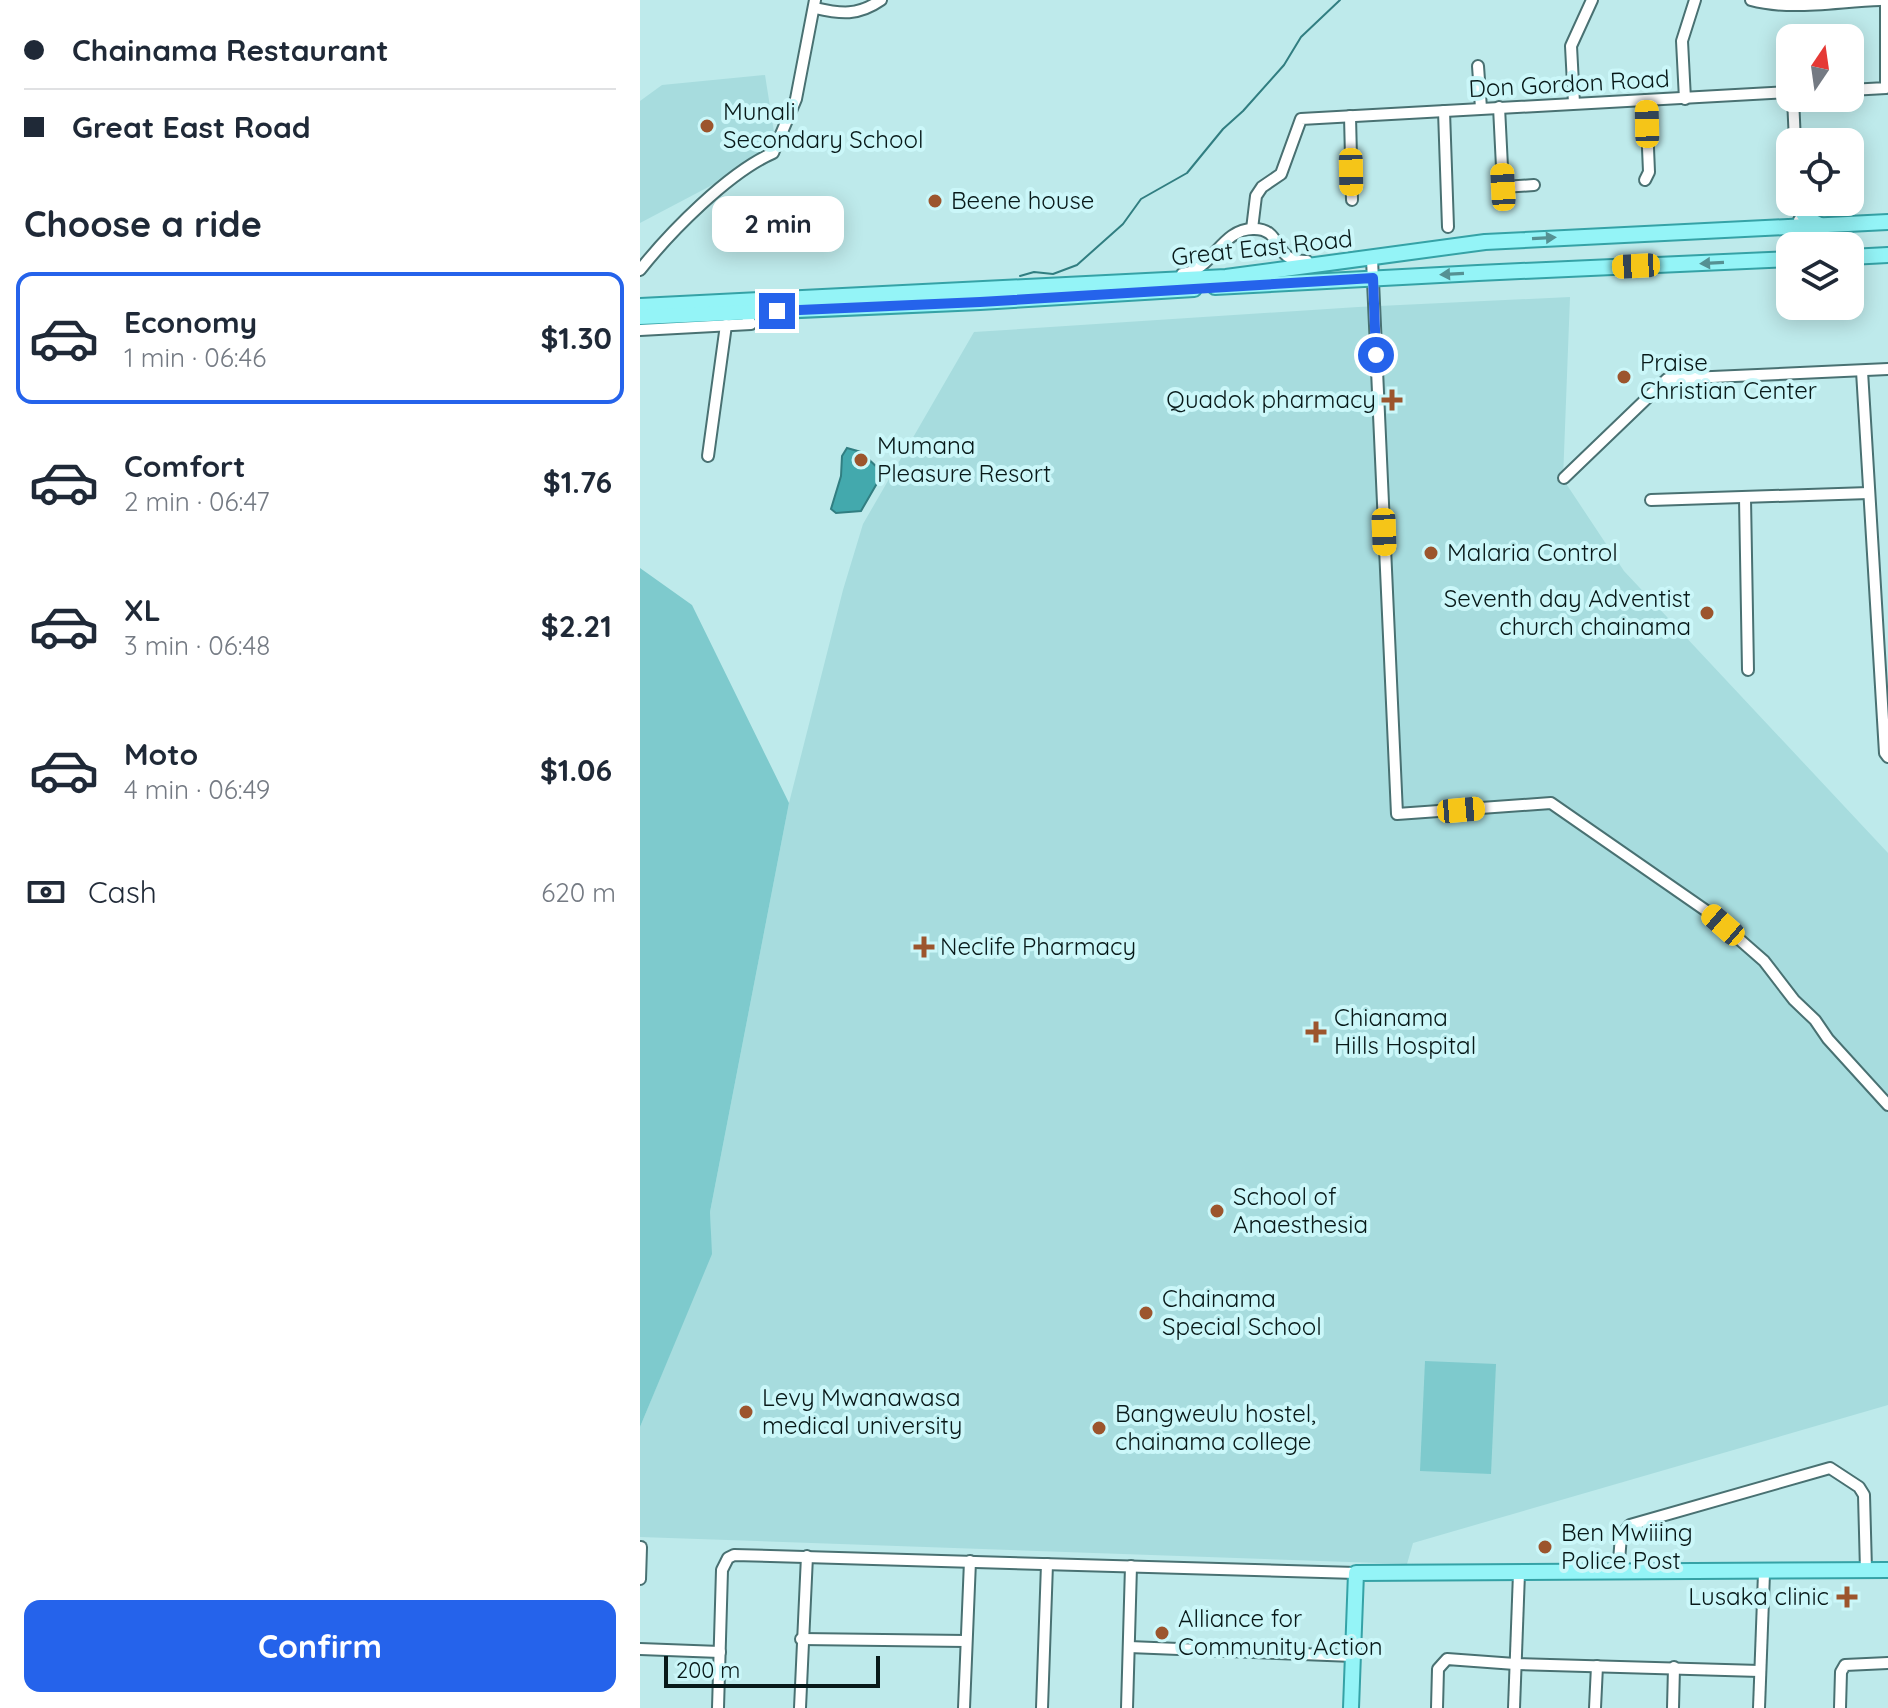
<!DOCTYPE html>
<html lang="en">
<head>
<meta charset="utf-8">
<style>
  :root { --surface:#fff; --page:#f6f6f7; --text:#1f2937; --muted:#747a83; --line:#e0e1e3; --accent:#2563eb }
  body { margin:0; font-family:Quicksand,sans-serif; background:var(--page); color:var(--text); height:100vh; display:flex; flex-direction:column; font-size:30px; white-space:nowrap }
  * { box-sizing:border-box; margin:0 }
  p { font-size:26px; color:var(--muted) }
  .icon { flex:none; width:44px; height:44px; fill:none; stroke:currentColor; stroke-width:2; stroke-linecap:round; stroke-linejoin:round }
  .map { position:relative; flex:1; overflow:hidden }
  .side { display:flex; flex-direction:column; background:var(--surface); width:640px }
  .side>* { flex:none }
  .banner { display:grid; align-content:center; height:176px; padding:0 24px; background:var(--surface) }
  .needle { width:52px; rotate:13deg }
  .controls { position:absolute; left:1136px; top:24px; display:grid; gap:16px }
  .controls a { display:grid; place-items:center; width:88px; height:88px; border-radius:16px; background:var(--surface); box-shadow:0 4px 20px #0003; font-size:40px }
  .scale { position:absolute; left:24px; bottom:20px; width:216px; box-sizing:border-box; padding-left:8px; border:4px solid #081919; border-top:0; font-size:22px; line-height:28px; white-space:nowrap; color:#081919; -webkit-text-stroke:6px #cbf7f9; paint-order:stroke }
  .end { position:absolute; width:36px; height:36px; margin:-18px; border:10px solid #2563eb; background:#fff; box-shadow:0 0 0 4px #fff }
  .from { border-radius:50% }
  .bubble { position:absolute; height:56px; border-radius:16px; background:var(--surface); box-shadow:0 4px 20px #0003; font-size:26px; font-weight:800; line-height:56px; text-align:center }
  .car { position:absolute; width:24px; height:48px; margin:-24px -12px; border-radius:10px; box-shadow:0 0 6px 2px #0007; background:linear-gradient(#f5c518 24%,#345 0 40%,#f5c518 0 76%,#345 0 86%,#f5c518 0) }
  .banner b { display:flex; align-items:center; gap:28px; height:76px; font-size:30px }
  .banner b+b { border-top:2px solid var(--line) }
  .banner i { width:20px; height:20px; background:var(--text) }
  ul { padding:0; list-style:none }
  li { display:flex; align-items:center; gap:24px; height:132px; margin:0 16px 12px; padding:0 8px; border:4px solid transparent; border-radius:16px }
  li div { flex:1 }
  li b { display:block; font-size:30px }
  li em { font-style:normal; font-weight:800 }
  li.current { border-color:var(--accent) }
  li>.icon { width:72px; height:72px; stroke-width:1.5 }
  h2 { padding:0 24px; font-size:36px; line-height:96px }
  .pay { display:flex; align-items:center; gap:20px; height:88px; padding:0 24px; font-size:30px }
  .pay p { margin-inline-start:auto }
  .action { display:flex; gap:16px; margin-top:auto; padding:16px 24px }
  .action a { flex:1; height:92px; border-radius:16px; background:var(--accent); color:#fff; font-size:32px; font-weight:800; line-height:92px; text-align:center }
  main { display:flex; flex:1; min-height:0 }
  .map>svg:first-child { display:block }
  .built { fill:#a7dcde }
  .green { fill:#7ecacd }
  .water { fill:#43a9ad; stroke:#317e81; stroke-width:2 }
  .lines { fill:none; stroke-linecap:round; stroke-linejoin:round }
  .stream { stroke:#317e81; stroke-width:2 }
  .minor-casing { stroke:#497172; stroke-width:14 }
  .major-casing { stroke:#35a2a6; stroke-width:18 }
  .minor { stroke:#fff; stroke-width:10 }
  .major { stroke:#94f4f7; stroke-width:14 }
  .oneway { fill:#559193 }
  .route { stroke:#2563eb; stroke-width:10 }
  .poi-dot { fill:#9c552d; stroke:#cbf7f9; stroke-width:3 }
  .labels { text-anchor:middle; stroke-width:8; stroke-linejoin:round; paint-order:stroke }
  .street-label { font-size:24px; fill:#081919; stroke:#cbf7f9 }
  .poi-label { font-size:24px; fill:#081919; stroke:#cbf7f9; text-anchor:start }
</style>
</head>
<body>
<main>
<section class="side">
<div class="banner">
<b><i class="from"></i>Chainama Restaurant</b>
<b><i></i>Great East Road</b>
</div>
<h2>Choose a ride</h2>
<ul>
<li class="current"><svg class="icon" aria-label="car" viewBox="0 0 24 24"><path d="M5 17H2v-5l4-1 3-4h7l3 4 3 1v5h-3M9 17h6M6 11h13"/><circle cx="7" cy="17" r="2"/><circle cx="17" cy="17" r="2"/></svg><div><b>Economy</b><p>1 min · 06:46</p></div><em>$1.30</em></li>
<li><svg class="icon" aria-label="car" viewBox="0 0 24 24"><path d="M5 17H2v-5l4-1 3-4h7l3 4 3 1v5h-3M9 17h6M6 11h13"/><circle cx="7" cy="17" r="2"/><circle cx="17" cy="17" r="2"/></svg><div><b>Comfort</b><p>2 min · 06:47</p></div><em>$1.76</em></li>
<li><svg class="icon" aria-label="car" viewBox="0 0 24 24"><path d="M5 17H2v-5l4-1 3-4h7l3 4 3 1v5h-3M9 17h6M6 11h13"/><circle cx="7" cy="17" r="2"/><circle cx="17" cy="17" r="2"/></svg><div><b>XL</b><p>3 min · 06:48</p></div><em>$2.21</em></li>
<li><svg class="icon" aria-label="car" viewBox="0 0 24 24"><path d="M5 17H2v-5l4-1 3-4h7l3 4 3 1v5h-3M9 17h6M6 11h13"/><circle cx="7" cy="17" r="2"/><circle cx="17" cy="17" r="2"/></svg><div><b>Moto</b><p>4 min · 06:49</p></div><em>$1.06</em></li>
</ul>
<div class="pay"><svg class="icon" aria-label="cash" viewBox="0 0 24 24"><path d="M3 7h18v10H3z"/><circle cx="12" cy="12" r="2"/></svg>Cash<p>620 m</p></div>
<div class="action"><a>Confirm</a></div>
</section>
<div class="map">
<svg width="1248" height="1708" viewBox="0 0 1248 1708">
  <rect width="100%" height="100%" fill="#beeaeb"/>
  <g class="built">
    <polygon points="125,75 137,151 0,223 0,101 22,85"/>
    <polygon points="930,297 923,479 984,571 1248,853 1248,1405 773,1543 767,1564 0,1537 0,1427 71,1254 70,1212 149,803 203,590 223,524 334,332 718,307"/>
  </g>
  <g class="green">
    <polygon points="0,568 52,605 149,803 70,1212 72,1254 0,1427"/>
    <polygon points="785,1361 856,1364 851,1474 780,1471"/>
  </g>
  <polygon class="water" points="207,448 221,452 243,473 221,511 196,513 191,509 201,476 202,456"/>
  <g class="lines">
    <polyline class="stream" points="380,276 394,272 413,274 437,265 483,224 501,199 547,173 583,129 603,111 644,65 661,37 700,0"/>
    <g class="minor-casing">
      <g id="minor">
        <path d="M1111,0C1151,11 1199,1 1240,0"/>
        <path d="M175,8C201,14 218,16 241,0"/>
        <polyline points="838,66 841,108"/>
        <polyline points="1210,90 1246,88 1246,0"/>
        <polyline points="1153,98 1155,142"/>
        <polyline points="1045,99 1042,41 1055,0"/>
        <polyline points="934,103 931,46 952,0"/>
        <polyline points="859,107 863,187 894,185"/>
        <polyline points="804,111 808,227"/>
        <polyline points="710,116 712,200"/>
        <polyline points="1005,180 1009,172 1006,100"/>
        <polyline points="1159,220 1162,246"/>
        <polyline points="612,229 616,196 622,187 641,174 661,119 1150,92"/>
        <polyline points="732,259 757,814 911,803 1068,912 1124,961 1154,1000 1175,1020 1188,1039 1248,1105"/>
        <path d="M0,270C30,232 89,172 133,153L156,99L175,0"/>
        <path d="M542,274C573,270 581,229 613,229C645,228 630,262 667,261"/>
        <polyline points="0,330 111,324 105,313"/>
        <polyline points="1222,371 1245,753 1248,757"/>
        <polyline points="68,456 86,325"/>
        <polyline points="924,478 1027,379 1248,369"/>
        <polyline points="1105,498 1108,670"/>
        <polyline points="1011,500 1229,493"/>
        <polyline points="978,1573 981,1536 990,1525 1190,1468 1219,1487 1224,1495 1226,1570"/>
        <polyline points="0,1579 1,1547"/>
        <polyline points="161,1639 326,1641"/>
        <polyline points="489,1647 713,1656"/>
        <polyline points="0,1649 80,1652"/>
        <polyline points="78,1708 82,1570 88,1558 94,1555 716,1573"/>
        <polyline points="160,1708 167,1556"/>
        <polyline points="324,1708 330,1561"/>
        <polyline points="402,1708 407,1564"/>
        <polyline points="487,1708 491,1566"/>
        <polyline points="797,1708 798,1669 807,1659 875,1664 1120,1671"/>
        <polyline points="874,1708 879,1573"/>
        <polyline points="955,1708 957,1666"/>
        <polyline points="1033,1708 1034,1667"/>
        <polyline points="1119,1708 1124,1573"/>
        <polyline points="1200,1708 1201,1672 1205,1665 1248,1663"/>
      </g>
    </g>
    <g class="major-casing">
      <g id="major">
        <polyline points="1158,205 1166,218 1180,225"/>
        <polyline points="1210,257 1248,255"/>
        <polyline points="575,287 838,273 1150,259"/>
        <polyline points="0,306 586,277 845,242 1248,222"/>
        <polyline points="0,317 340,302 554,289"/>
        <polyline points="711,1708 716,1573 1248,1570"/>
      </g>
    </g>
    <use href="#minor" class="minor"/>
    <use href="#major" class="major"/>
  </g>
  <defs><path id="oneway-solid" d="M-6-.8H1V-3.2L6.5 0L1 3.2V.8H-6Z" transform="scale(2)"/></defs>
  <g class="oneway">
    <use href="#oneway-solid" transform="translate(904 238) rotate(-3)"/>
    <use href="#oneway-solid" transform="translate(1072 263) rotate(177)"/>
    <use href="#oneway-solid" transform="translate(812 274) rotate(177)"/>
  </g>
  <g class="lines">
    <polyline class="route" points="137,311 340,302 733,278 736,355"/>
  </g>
  <g class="poi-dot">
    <circle cx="67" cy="126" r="8"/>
    <circle cx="295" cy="201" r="8"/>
    <circle cx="984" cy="377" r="8"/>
    <path d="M748 388h8v8h8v8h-8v8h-8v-8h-8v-8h8z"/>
    <circle cx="221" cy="460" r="8"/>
    <circle cx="791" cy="553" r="8"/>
    <circle cx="1067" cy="613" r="8"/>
    <path d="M280 935h8v8h8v8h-8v8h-8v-8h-8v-8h8z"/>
    <path d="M672 1020h8v8h8v8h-8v8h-8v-8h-8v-8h8z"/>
    <circle cx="577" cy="1211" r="8"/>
    <circle cx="506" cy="1313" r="8"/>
    <circle cx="106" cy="1412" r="8"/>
    <circle cx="459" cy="1428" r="8"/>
    <circle cx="905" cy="1547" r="8"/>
    <path d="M1203 1585h8v8h8v8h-8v8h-8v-8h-8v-8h8z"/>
    <circle cx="522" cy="1633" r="8"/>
  </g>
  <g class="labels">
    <g class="street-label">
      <text transform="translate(929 84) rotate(-3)" y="8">Don Gordon Road</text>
      <text transform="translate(622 248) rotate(-6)" y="8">Great East Road</text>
    </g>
    <g class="poi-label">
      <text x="83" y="120">Munali<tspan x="83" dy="28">Secondary School</tspan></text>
      <text x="311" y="209">Beene house</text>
      <text x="1000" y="371">Praise<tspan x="1000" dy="28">Christian Center</tspan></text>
      <text x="736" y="408" text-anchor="end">Quadok pharmacy</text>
      <text x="237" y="454">Mumana<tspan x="237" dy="28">Pleasure Resort</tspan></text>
      <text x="807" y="561">Malaria Control</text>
      <text x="1051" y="607" text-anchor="end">Seventh day Adventist<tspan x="1051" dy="28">church chainama</tspan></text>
      <text x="300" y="955">Neclife Pharmacy</text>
      <text x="694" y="1026">Chianama<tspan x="694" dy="28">Hills Hospital</tspan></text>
      <text x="593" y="1205">School of<tspan x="593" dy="28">Anaesthesia</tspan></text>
      <text x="522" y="1307">Chainama<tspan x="522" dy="28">Special School</tspan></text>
      <text x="122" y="1406">Levy Mwanawasa<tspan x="122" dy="28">medical university</tspan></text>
      <text x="475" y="1422">Bangweulu hostel,<tspan x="475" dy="28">chainama college</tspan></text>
      <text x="921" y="1541">Ben Mwiiing<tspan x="921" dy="28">Police Post</tspan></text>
      <text x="1189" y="1605" text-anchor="end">Lusaka clinic</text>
      <text x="538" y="1627">Alliance for<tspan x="538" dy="28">Community Action</tspan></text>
    </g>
  </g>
</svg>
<div class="controls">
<a><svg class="needle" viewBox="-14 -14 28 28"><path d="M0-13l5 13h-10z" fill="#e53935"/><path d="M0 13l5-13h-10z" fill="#747a83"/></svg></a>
<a><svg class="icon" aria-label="locate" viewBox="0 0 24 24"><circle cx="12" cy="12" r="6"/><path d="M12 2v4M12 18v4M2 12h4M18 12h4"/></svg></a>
<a><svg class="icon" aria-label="layers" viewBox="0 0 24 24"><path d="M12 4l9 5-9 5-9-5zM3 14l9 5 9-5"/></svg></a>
</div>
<div class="scale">200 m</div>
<i class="end from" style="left:736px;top:355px"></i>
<i class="end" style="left:137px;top:311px"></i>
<div class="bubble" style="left:72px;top:196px;width:132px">2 min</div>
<i class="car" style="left:1007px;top:124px;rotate:359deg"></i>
<i class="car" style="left:711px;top:172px;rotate:179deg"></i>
<i class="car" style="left:863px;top:187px;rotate:357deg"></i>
<i class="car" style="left:996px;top:266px;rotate:267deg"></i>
<i class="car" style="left:744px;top:532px;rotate:178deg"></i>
<i class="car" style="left:821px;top:810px;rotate:85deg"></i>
<i class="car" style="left:1083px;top:925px;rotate:311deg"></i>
</div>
</main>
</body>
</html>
